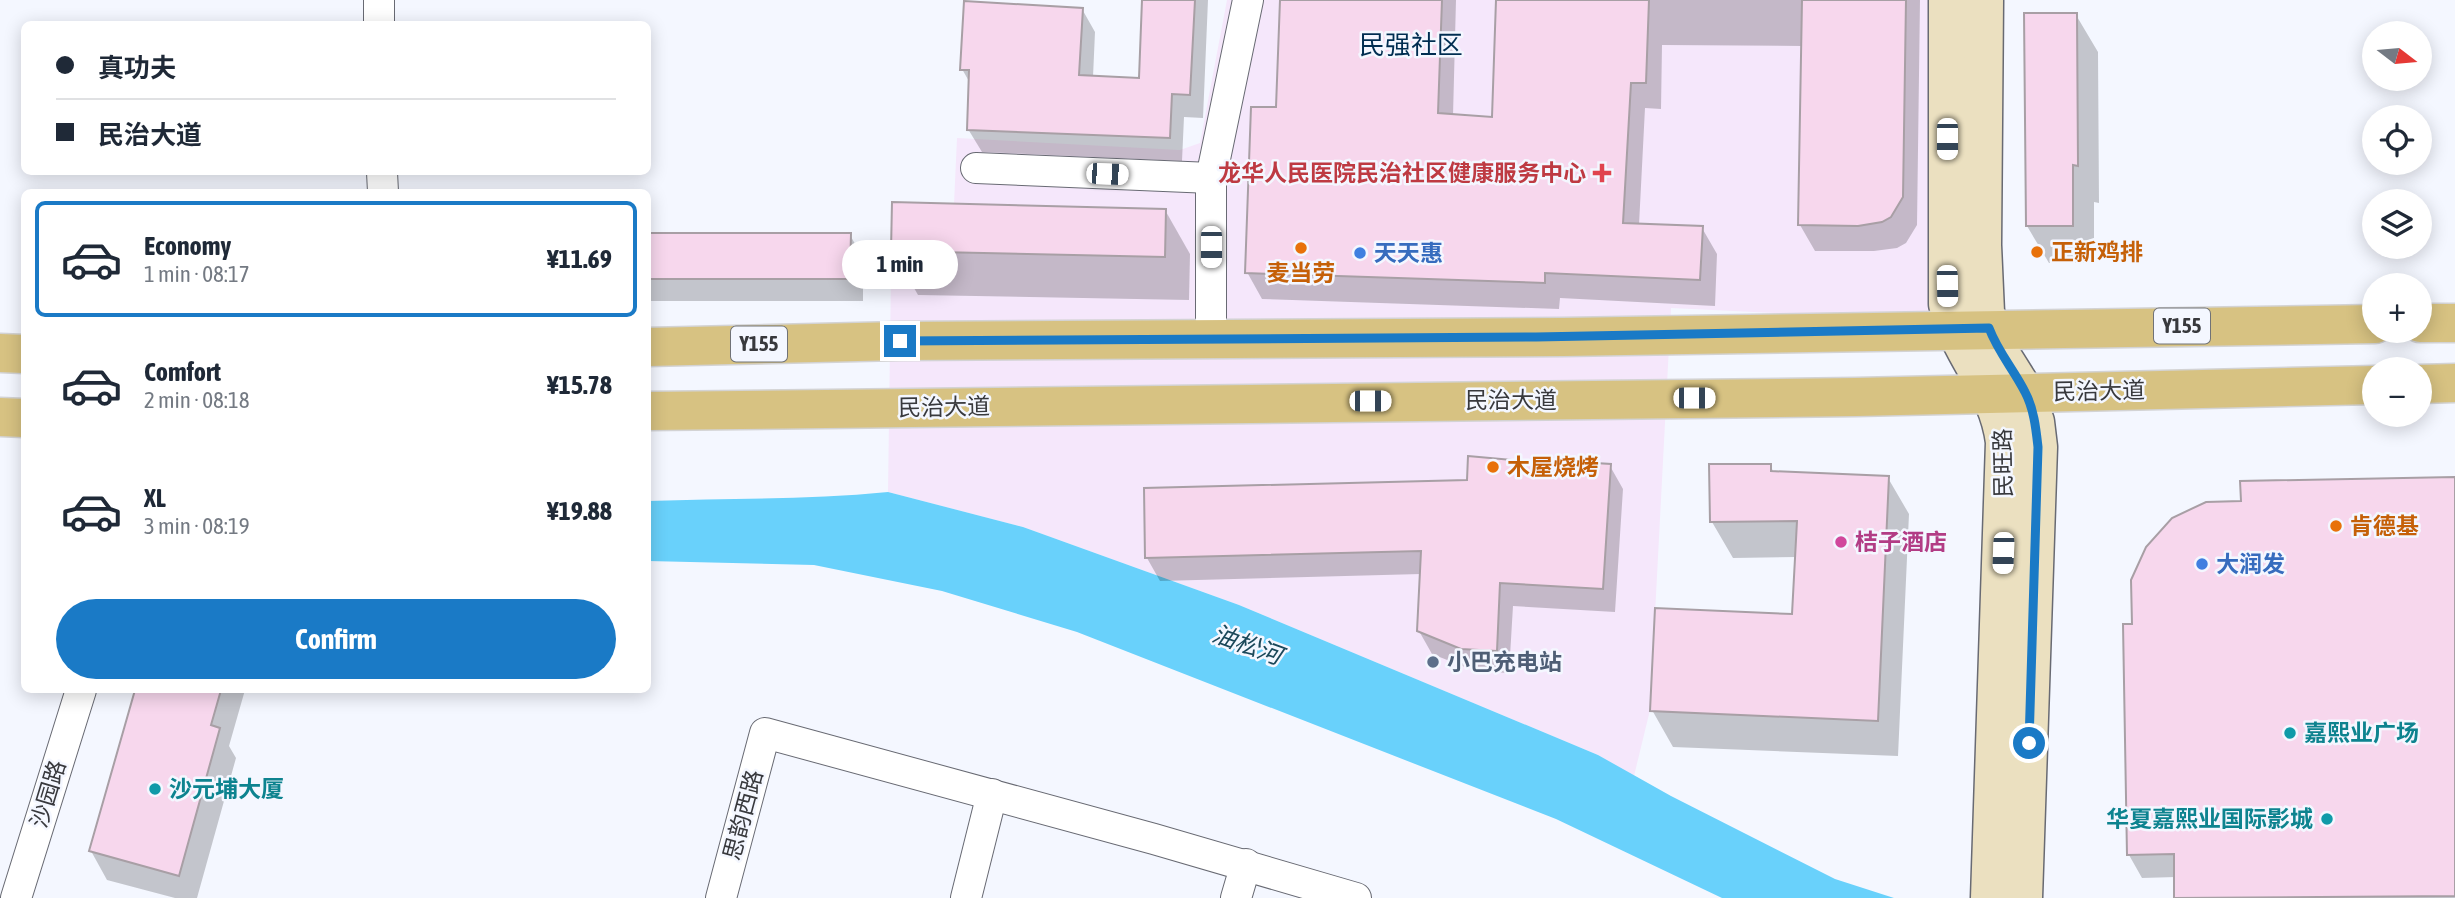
<!DOCTYPE html>
<html lang="en">
<head>
<meta charset="utf-8">
<style>
  :root { --surface:#fff; --page:#f6f6f7; --text:#1f2937; --muted:#747a83; --line:#e0e1e3; --accent:#1a7ac6 }
  body { margin:0; font-family:"Asap Condensed","Noto Sans SC",sans-serif; background:var(--page); color:var(--text); height:100vh; display:flex; flex-direction:column; font-size:26px; white-space:nowrap }
  * { box-sizing:border-box; margin:0 }
  p { font-size:23px; color:var(--muted) }
  .icon { flex:none; width:38px; height:38px; fill:none; stroke:currentColor; stroke-width:2; stroke-linecap:round; stroke-linejoin:round }
  .map { position:relative; flex:1; overflow:hidden }
  .details { position:absolute; left:21px; top:189px; width:630px; height:504px; display:flex; flex-direction:column; background:var(--surface); border-radius:10px; box-shadow:0 4px 18px #0003 }
  .details>* { flex:none }
  .guide { position:absolute; left:21px; top:21px; width:630px; height:154px; border-radius:10px; box-shadow:0 4px 18px #0003; display:grid; align-content:center; height:154px; padding:0 35px; background:var(--surface) }
  .needle { width:46px; rotate:106deg }
  .tools { position:absolute; left:2362px; top:21px; display:grid; gap:14px }
  .tools a { display:grid; place-items:center; width:70px; height:70px; border-radius:50%; background:var(--surface); box-shadow:0 4px 18px #0003; font-size:35px }
  .end { position:absolute; width:32px; height:32px; margin:-16px; border:9px solid #1a7ac6; background:#fff; box-shadow:0 0 0 4px #fff }
  .from { border-radius:50% }
  .bubble { position:absolute; height:49px; border-radius:24px; background:var(--surface); box-shadow:0 4px 18px #0003; font-size:23px; font-weight:700; line-height:49px; text-align:center }
  .car { position:absolute; width:21px; height:42px; margin:-21px -10px; border-radius:9px; box-shadow:0 0 5px 2px #0007; background:linear-gradient(#fff 24%,#345 0 40%,#fff 0 76%,#345 0 86%,#fff 0) }
  .guide b { display:flex; align-items:center; gap:24px; height:66px; font-size:26px }
  .guide b+b { border-top:2px solid var(--line) }
  .guide i { width:18px; height:18px; background:var(--text) }
  ul { padding:12px 0 0; list-style:none }
  li { display:flex; align-items:center; gap:21px; height:116px; margin:0 14px 10px; padding:0 21px; border:4px solid transparent; border-radius:10px }
  li div { flex:1 }
  li b { display:block; font-size:26px }
  li em { font-style:normal; font-weight:700 }
  li.current { border-color:var(--accent) }
  li>.icon { width:63px; height:63px; stroke-width:1.5 }
  .action { display:flex; gap:14px; margin-top:auto; padding:14px 35px }
  .action a { flex:1; height:80px; border-radius:42px; background:var(--accent); color:#fff; font-size:28px; font-weight:700; line-height:80px; text-align:center }
  .map>svg:first-child { display:block }
  .industrial { fill:#f5e7fb }
  .water { fill:#69d1fb }
  .shadow { fill:#0003 }
  .building { fill:#f7d7ed; stroke:#a89fa5; stroke-width:2 }
  .lines { fill:none; stroke-linecap:round; stroke-linejoin:round }
  .street-casing { stroke:#686a73; stroke-width:32 }
  .secondary-casing { stroke:#686a73; stroke-width:41 }
  .primary-casing { stroke:#d3d3d4; stroke-width:41 }
  .street { stroke:#fff; stroke-width:30 }
  .secondary { stroke:#ebe0c0; stroke-width:38 }
  .primary { stroke:#d7c282; stroke-width:38 }
  .route { stroke:#1a7ac6; stroke-width:9 }
  .health-dot { fill:#e0444e; stroke:#f4f7ff; stroke-width:2.5 }
  .food-dot { fill:#e8710a; stroke:#f4f7ff; stroke-width:2.5 }
  .shop-dot { fill:#3f7fe0; stroke:#f4f7ff; stroke-width:2.5 }
  .hotel-dot { fill:#d1479c; stroke:#f4f7ff; stroke-width:2.5 }
  .service-dot { fill:#5c6f8a; stroke:#f4f7ff; stroke-width:2.5 }
  .culture-dot { fill:#0f9aa8; stroke:#f4f7ff; stroke-width:2.5 }
  .labels { text-anchor:middle; stroke-width:5; stroke-linejoin:round; paint-order:stroke }
  .shield { fill:#f4f7ff; stroke:#707277; stroke-width:2 }
  .shield-label { font-size:21px; font-weight:bold; fill:#38393d }
  .health-label { font-size:23px; font-weight:bold; fill:#be3a42; stroke:#f4f7ff; text-anchor:end }
  .food-label { font-size:23px; font-weight:bold; fill:#c56008; stroke:#f4f7ff; text-anchor:start }
  .shop-label { font-size:23px; font-weight:bold; fill:#366cbe; stroke:#f4f7ff; text-anchor:start }
  .street-label { font-size:23px; fill:#38393d; stroke:#f4f7ff }
  .hotel-label { font-size:23px; font-weight:bold; fill:#b23c85; stroke:#f4f7ff; text-anchor:start }
  .service-label { font-size:23px; font-weight:bold; fill:#4e5e75; stroke:#f4f7ff; text-anchor:start }
  .culture-label { font-size:23px; font-weight:bold; fill:#0d838f; stroke:#f4f7ff; text-anchor:start }
  .water-label { font-size:24px; font-style:italic; fill:#1b485a; stroke:#f4f7ff }
  .quarter-label { font-size:26px; fill:#002d51; stroke:#f4f7ff }
</style>
</head>
<body>
<div class="map">
<svg width="2455" height="898" viewBox="0 0 2455 898">
  <rect width="100%" height="100%" fill="#f4f7ff"/>
  <polygon class="industrial" points="1227,0 1936,0 1937,321 1671,308 1650,710 1634,776 1598,755 1239,605 1023,527 888,492 892,202 954,204 957,138 1180,150 1200,143"/>
  <path class="water" d="M888,492L1023,527L1239,605L1598,755L1671,796L1835,879L1894,898H1722L1556,819L1077,632L942,591L814,565L648,561V501C728,498 808,500 888,492Z"/>
  <g class="shadow">
    <polygon points="1144,0 1208,0 1203,118 1184,117 1182,161 982,152 968,129 970,83 962,69 1082,9 1095,32 1093,77 1141,80"/>
    <polygon points="1281,0 1456,0 1453,116 1494,119 1497,0 1920,0 1917,225 1906,243 1897,248 1874,251 1815,251 1800,225 1803,46 1662,45 1661,109 1645,108 1639,225 1702,228 1717,254 1715,306 1560,298 1559,309 1262,299 1247,272 1278,109"/>
    <polygon points="2076,15 2098,52 2099,203 2094,202 2094,263 2049,263 2027,226"/>
    <polygon points="1165,210 1190,254 1189,300 918,295 893,251"/>
    <polygon points="648,235 850,235 863,258 863,301 648,301"/>
    <polygon points="1548,465 1610,466 1623,489 1615,612 1513,606 1509,673 1475,671 1432,654 1419,631 1421,574 1160,581 1147,558 1146,490 1468,482"/>
    <polygon points="1770,465 1774,473 1888,478 1909,514 1898,756 1673,747 1652,710 1794,616 1797,557 1733,558 1712,522"/>
    <polygon points="2455,478 2455,898 2176,898 2176,877 2142,878 2129,855 2134,625 2243,503"/>
    <polygon points="137,690 245,690 229,746 236,758 197,898 175,898 107,880 91,851"/>
  </g>
  <g class="building">
    <polygon points="1142,0 1195,0 1190,95 1172,94 1170,138 967,130 969,70 960,70 964,1 1083,8 1079,75 1139,78"/>
    <polygon points="1280,0 1442,0 1438,113 1492,117 1496,0 1649,0 1646,83 1631,83 1623,223 1703,226 1700,280 1545,273 1545,283 1245,273 1251,107 1276,107"/>
    <polygon points="1802,0 1906,0 1903,197 1891,217 1882,222 1858,226 1798,225"/>
    <polygon points="2024,13 2077,13 2078,166 2073,165 2073,226 2026,226"/>
    <polygon points="892,202 1166,209 1165,257 891,251"/>
    <polygon points="648,233 851,233 850,279 648,279"/>
    <polygon points="1468,456 1546,463 1546,460 1611,464 1603,589 1500,583 1497,651 1461,649 1417,631 1421,551 1145,558 1144,488 1467,480"/>
    <polygon points="1709,464 1771,464 1771,471 1889,476 1878,721 1650,711 1655,608 1792,614 1797,521 1710,522"/>
    <polygon points="2455,477 2455,896 2174,898 2174,854 2127,855 2123,624 2132,624 2131,580 2146,547 2172,518 2206,502 2241,501 2240,481"/>
    <polygon points="135,690 221,690 211,725 220,728 179,876 89,851"/>
  </g>
  <g class="lines">
    <g class="street-casing">
      <g id="street">
        <polyline points="379,0 379,24"/>
        <polyline points="976,168 1211,178"/>
        <polyline points="382,172 383,192"/>
        <polyline points="1211,340 1211,178 1248,0"/>
        <polyline points="16,898 81,690"/>
        <polyline points="721,898 765,733 1154,839 1356,898"/>
        <polyline points="966,898 992,794"/>
        <polyline points="1236,898 1246,864"/>
      </g>
    </g>
    <g class="secondary-casing">
      <g id="secondary">
        <path d="M1948,0V304C1960,357 1998,386 2005,442L1990,898"/>
        <polyline points="1984,0 1982,245 1985,312 1996,347 2025,393 2035,422 2038,447 2023,898"/>
      </g>
    </g>
    <g class="primary-casing">
      <g id="primary">
        <polyline points="2420,323 2455,323"/>
        <polyline points="648,347 900,341 1563,337 2375,324"/>
        <polyline points="0,353 24,354"/>
        <polyline points="2420,384 2455,383"/>
        <polyline points="648,411 1856,397 2375,385"/>
        <polyline points="0,417 24,418"/>
      </g>
    </g>
    <use href="#street" class="street"/>
    <use href="#secondary" class="secondary"/>
    <use href="#primary" class="primary"/>
  </g>
  <g class="lines">
    <path class="route" d="M900,341L1536,337L1989,328C1998,352 2014,370 2025,392C2034,409 2036,429 2038,447L2029,743"/>
  </g>
  <path class="health-dot" d="M1598.5 162.5h7v7h7v7h-7v7h-7v-7h-7v-7h7z"/>
  <g class="food-dot">
    <circle cx="1301" cy="248" r="7"/>
    <circle cx="2037" cy="252" r="7"/>
    <circle cx="1493" cy="467" r="7"/>
    <circle cx="2336" cy="526" r="7"/>
  </g>
  <g class="shop-dot">
    <circle cx="1360" cy="253" r="7"/>
    <circle cx="2202" cy="564" r="7"/>
  </g>
  <circle class="hotel-dot" cx="1841" cy="542" r="7"/>
  <circle class="service-dot" cx="1433" cy="662" r="7"/>
  <g class="culture-dot">
    <circle cx="2290" cy="733" r="7"/>
    <circle cx="155" cy="789" r="7"/>
    <circle cx="2327" cy="819" r="7"/>
  </g>
  <g class="labels">
    <g class="shield">
      <rect x="2154" y="308.5" width="56" height="35" rx="5"/>
      <rect x="731" y="326.5" width="56" height="35" rx="5"/>
    </g>
    <g class="shield-label">
      <text x="2182" y="333">Y155</text>
      <text x="759" y="351">Y155</text>
    </g>
    <g class="health-label">
      <text x="1586" y="181">龙华人民医院民治社区健康服务中心</text>
    </g>
    <g class="food-label">
      <text x="2051" y="260">正新鸡排</text>
      <text x="1301" y="281" text-anchor="middle">麦当劳</text>
      <text x="1507" y="475">木屋烧烤</text>
      <text x="2350" y="534">肯德基</text>
    </g>
    <g class="shop-label">
      <text x="1374" y="261">天天惠</text>
      <text x="2216" y="572">大润发</text>
    </g>
    <g class="street-label">
      <text transform="translate(2099 391) rotate(-1)" y="8">民治大道</text>
      <text x="1511" y="408">民治大道</text>
      <text transform="translate(944 407) rotate(-1)" y="8">民治大道</text>
      <text transform="translate(2003 463) rotate(-91)" y="8">民旺路</text>
      <text transform="translate(48 794) rotate(-73)" y="8">沙园路</text>
      <text transform="translate(743 815) rotate(-75)" y="8">思韵西路</text>
    </g>
    <g class="hotel-label">
      <text x="1855" y="550">桔子酒店</text>
    </g>
    <g class="service-label">
      <text x="1447" y="670">小巴充电站</text>
    </g>
    <g class="culture-label">
      <text x="2304" y="741">嘉熙业广场</text>
      <text x="169" y="797">沙元埔大厦</text>
      <text x="2313" y="827" text-anchor="end">华夏嘉熙业国际影城</text>
    </g>
    <g class="water-label">
      <text transform="translate(1247 645) rotate(20)" y="8">油松河</text>
    </g>
    <g class="quarter-label">
      <text x="1411" y="54">民强社区</text>
    </g>
  </g>
</svg>
<div class="tools">
<a><svg class="needle" viewBox="-14 -14 28 28"><path d="M0-13l5 13h-10z" fill="#e53935"/><path d="M0 13l5-13h-10z" fill="#747a83"/></svg></a>
<a><svg class="icon" aria-label="locate" viewBox="0 0 24 24"><circle cx="12" cy="12" r="6"/><path d="M12 2v4M12 18v4M2 12h4M18 12h4"/></svg></a>
<a><svg class="icon" aria-label="layers" viewBox="0 0 24 24"><path d="M12 4l9 5-9 5-9-5zM3 14l9 5 9-5"/></svg></a>
<a>+</a>
<a>−</a>
</div>
<i class="end from" style="left:2029px;top:743px"></i>
<i class="end" style="left:900px;top:341px"></i>
<div class="bubble" style="left:842px;top:240px;width:116px">1 min</div>
<i class="car" style="left:1947px;top:139px;rotate:180deg"></i>
<i class="car" style="left:1107px;top:174px;rotate:92deg"></i>
<i class="car" style="left:1211px;top:247px;rotate:180deg"></i>
<i class="car" style="left:1947px;top:286px;rotate:179deg"></i>
<i class="car" style="left:1694px;top:398px;rotate:90deg"></i>
<i class="car" style="left:1370px;top:401px;rotate:90deg"></i>
<i class="car" style="left:2003px;top:553px;rotate:182deg"></i>
<div class="guide">
<b><i class="from"></i>真功夫</b>
<b><i></i>民治大道</b>
</div>
<section class="details">
<ul>
<li class="current"><svg class="icon" aria-label="car" viewBox="0 0 24 24"><path d="M5 17H2v-5l4-1 3-4h7l3 4 3 1v5h-3M9 17h6M6 11h13"/><circle cx="7" cy="17" r="2"/><circle cx="17" cy="17" r="2"/></svg><div><b>Economy</b><p>1 min · 08:17</p></div><em>¥11.69</em></li>
<li><svg class="icon" aria-label="car" viewBox="0 0 24 24"><path d="M5 17H2v-5l4-1 3-4h7l3 4 3 1v5h-3M9 17h6M6 11h13"/><circle cx="7" cy="17" r="2"/><circle cx="17" cy="17" r="2"/></svg><div><b>Comfort</b><p>2 min · 08:18</p></div><em>¥15.78</em></li>
<li><svg class="icon" aria-label="car" viewBox="0 0 24 24"><path d="M5 17H2v-5l4-1 3-4h7l3 4 3 1v5h-3M9 17h6M6 11h13"/><circle cx="7" cy="17" r="2"/><circle cx="17" cy="17" r="2"/></svg><div><b>XL</b><p>3 min · 08:19</p></div><em>¥19.88</em></li>
</ul>
<div class="action"><a>Confirm</a></div>
</section>
</div>
</body>
</html>
